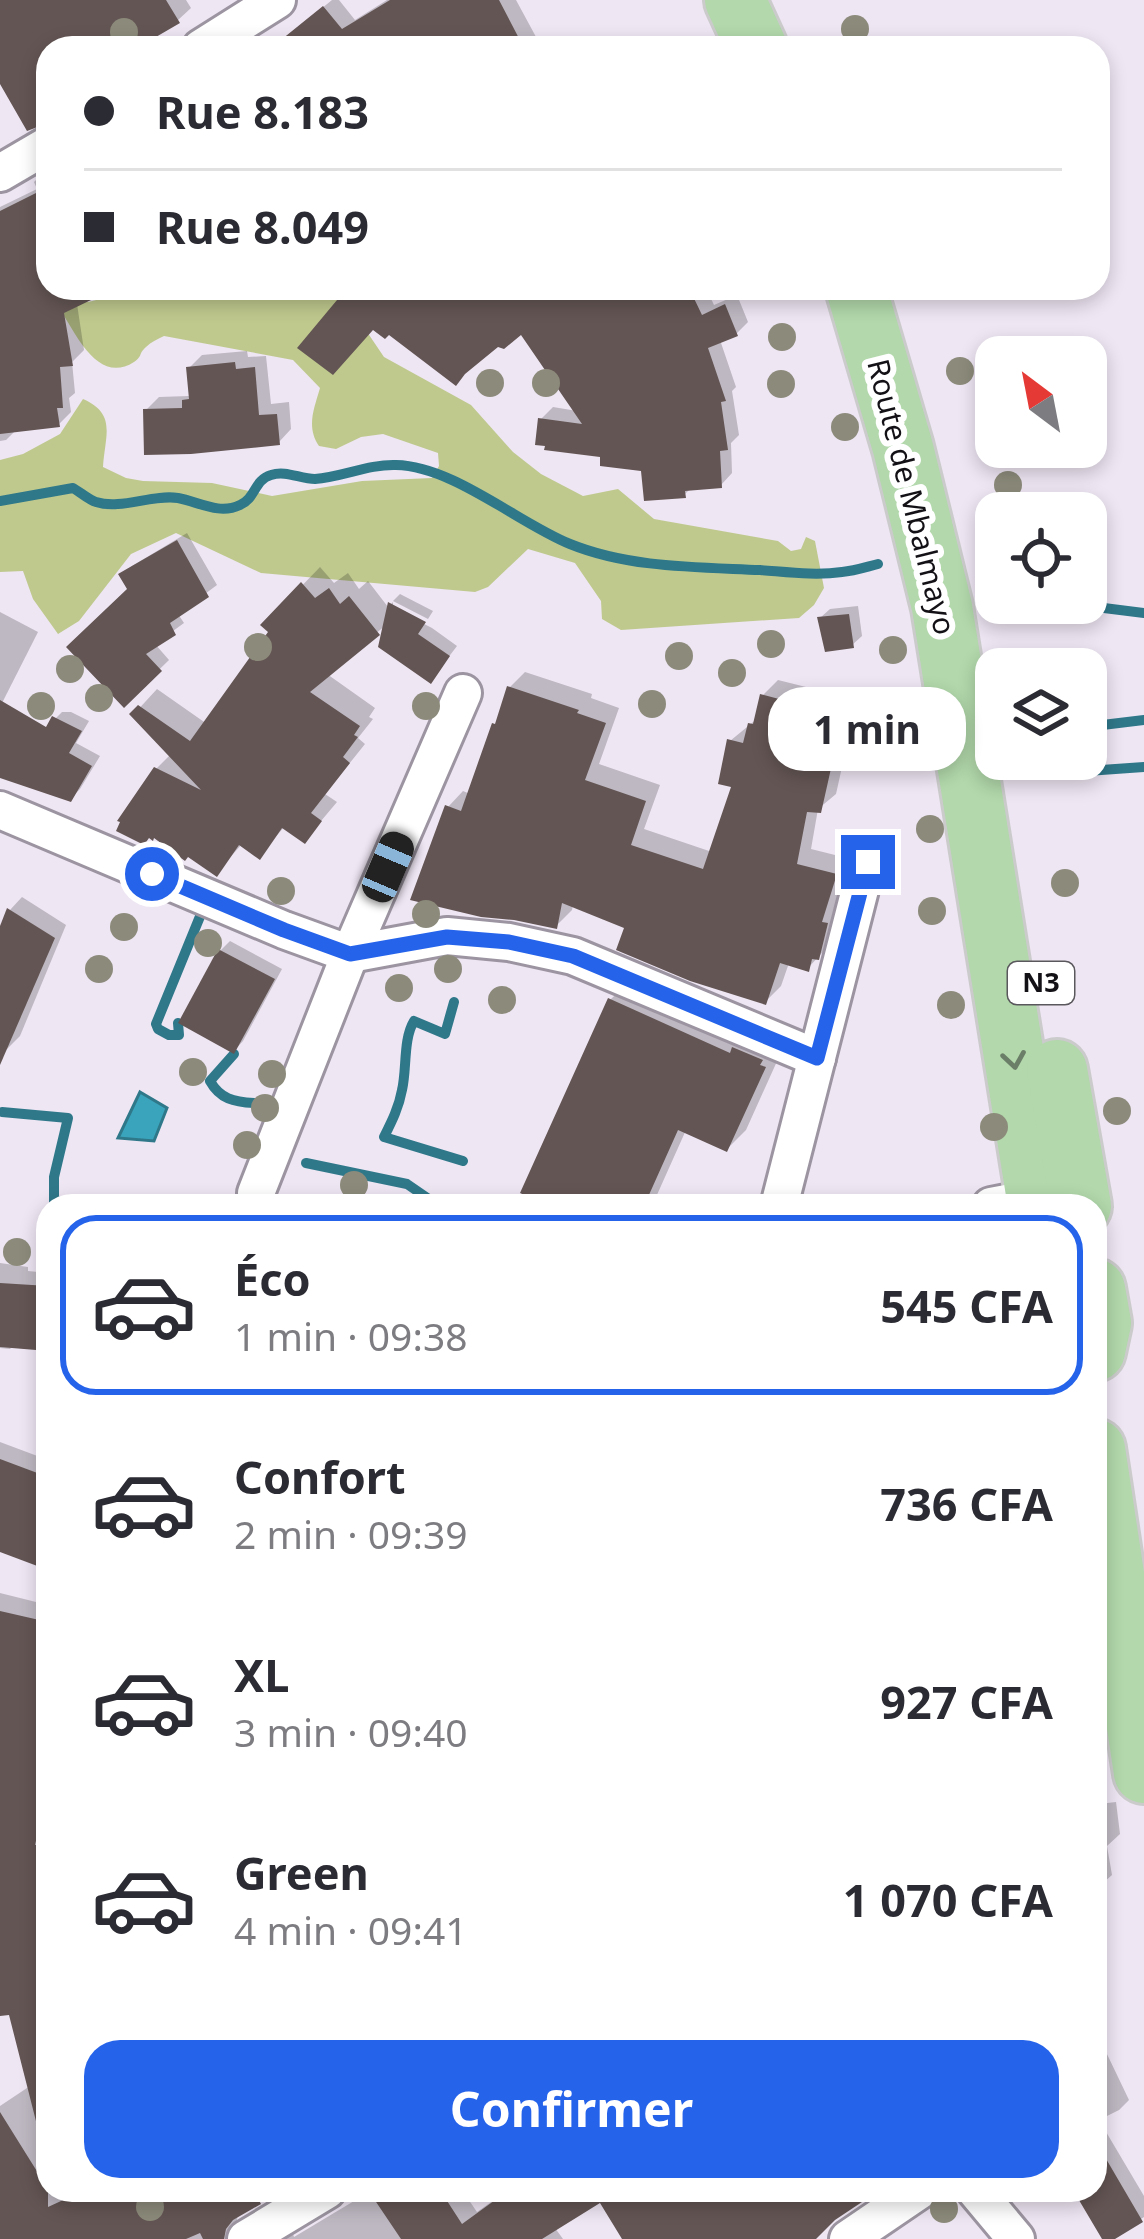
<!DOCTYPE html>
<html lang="fr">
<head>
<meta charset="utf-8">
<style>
  :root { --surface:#fff; --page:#f2f2f3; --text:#2b2b33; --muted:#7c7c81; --line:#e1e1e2; --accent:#2563eb }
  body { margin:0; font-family:"Noto Sans",sans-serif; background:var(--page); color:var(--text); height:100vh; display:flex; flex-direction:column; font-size:45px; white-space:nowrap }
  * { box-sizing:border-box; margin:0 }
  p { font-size:39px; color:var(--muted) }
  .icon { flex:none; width:66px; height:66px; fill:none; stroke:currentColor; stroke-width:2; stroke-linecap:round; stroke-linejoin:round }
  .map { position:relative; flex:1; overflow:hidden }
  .details { position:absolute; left:36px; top:1194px; width:1071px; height:1008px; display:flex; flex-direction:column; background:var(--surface); border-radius:36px; box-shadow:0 6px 18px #0003 }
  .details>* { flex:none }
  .top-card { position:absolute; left:36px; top:36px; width:1074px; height:264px; border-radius:36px; box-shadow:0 6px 18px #0003; display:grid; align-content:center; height:264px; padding:0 48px; background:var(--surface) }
  .needle { width:78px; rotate:328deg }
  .buttons { position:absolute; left:975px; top:336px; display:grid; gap:24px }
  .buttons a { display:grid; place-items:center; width:132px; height:132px; border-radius:24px; background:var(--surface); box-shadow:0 6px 18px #0003; font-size:60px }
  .end { position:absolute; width:54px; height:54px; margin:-27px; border:15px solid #2563eb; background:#fff; box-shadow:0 0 0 6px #fff }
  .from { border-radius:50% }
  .bubble { position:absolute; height:84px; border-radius:36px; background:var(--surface); box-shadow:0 6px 18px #0003; font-size:39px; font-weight:700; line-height:84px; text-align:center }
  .car { position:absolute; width:36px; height:72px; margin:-36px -18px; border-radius:15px; box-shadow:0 0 9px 3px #0007; background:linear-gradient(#222 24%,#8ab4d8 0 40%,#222 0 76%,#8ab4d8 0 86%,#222 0) }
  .top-card b { display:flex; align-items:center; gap:42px; height:114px; font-size:45px }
  .top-card b+b { border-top:3px solid var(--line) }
  .top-card i { width:30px; height:30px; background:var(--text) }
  ul { padding:21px 0 0; list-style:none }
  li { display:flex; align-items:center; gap:36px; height:180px; margin:0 24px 18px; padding:0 24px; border:6px solid transparent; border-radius:36px }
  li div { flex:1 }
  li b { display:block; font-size:45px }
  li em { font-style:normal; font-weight:700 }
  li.selected { border-color:var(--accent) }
  li>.icon { width:108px; height:108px; stroke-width:1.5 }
  .cta { display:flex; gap:24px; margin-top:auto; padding:24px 48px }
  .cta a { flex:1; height:138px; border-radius:36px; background:var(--accent); color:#fff; font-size:48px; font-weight:700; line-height:138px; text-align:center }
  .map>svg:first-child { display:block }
  .green { fill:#bfc98e }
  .water { fill:#3aa4bc; stroke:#2f788a; stroke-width:3 }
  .shadow { fill:#0003 }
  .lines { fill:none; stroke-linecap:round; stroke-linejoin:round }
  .stream { stroke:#2f788a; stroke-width:10 }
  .building { fill:#635553 }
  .minor-casing { stroke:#9c95a1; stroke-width:42 }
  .trunk-casing { stroke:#cbcbcc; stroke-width:66 }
  .minor { stroke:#fff; stroke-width:36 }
  .trunk { stroke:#b2d8ab; stroke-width:60 }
  .tree { fill:#8c8b7b }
  .oneway { stroke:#6b7e68 }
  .route { stroke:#2563eb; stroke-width:15 }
  .labels { text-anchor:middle; stroke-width:12; stroke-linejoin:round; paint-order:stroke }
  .shield { fill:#fff; stroke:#5a585c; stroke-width:3 }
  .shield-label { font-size:27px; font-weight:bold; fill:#141116 }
  .street-label { font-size:30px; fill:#141116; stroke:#fff }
</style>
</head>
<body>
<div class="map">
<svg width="1144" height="2239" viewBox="0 0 1144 2239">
  <rect width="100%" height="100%" fill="#eee6f3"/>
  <path class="green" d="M132,288H327L361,323L384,357L471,405L513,452L541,474L583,496L618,489L654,519L778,541L791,551L801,549L806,537L815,541L824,588L814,605L799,618L621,630L602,619L601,601L575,563L528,549L488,587L475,592L261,573L176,533L131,554L79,621L58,634L33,599L23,571L0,572V460L23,454L60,434L83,399C117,414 105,435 103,467L126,478L143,481L212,483L272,496L362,481L432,478L439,466L438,453L383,434L361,437L336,449L319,446C306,427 314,409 320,388L293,360L164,336C158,339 151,342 146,347C138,354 143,356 134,362C98,385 76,334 61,311L65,297L88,302L129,292Z"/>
  <polygon class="water" points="140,1092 167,1108 154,1141 118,1138"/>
  <g class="shadow">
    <polygon points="0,0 186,0 191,8 178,20 117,48 48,48 48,111 0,82"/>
    <polygon points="332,0 339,0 355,20 387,0 516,0 542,48 287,48 294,31"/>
    <polygon points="48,168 48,288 109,288 77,304 84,350 72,362 75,393 69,398 71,412 58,425 17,429 6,440 0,441 0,207 37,189 34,182"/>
    <polygon points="347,288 706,288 714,305 737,295 748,322 736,334 720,340 736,387 732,391 739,435 731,443 732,473 721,485 691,488 684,495 644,468 603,454 541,419 553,407 577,411 522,331 498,343"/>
    <polygon points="247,351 248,357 266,356 271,404 289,402 291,429 279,442 146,410 159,397 189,396 189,368 202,355"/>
    <polygon points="187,533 217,585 178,614 184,623 155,644 169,660 124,704 131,590 122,575 132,566"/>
    <polygon points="320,567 334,583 348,573 359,589 368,581 388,607 393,602 393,608 432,628 457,646 431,680 386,625 327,674 375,708 369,717 373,719 358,738 365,744 325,794 337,802 305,840 285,826 259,856 242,844 216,873 156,769 171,754 134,714 157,689 207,724 272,632 264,625"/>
    <polygon points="400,594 433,611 428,619 393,601"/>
    <polygon points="858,606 862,636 852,645 820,618 830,609"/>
    <polygon points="0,612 38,632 0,707"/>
    <polygon points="525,672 592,694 591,698 619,708 599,764 660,785 644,829 712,852 735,784 730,741 758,718 763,695 778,680 846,697 836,747 846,749 836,794 818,809 811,849 851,859 835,907 842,908 833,941 808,968 789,963 781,986 766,1001 628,927 573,905 572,910 556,926 448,807 463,791 470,794 510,687"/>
    <polygon points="62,712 71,712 89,721 76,743 100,756 80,789 70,799 52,722"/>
    <polygon points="22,897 66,925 20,1036 7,1049 0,1046 0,933 10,910"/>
    <polygon points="230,941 282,969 243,1041 234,1051 220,951"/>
    <polygon points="630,981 783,1048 746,1130 727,1149 686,1130 652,1206 555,1206 611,999"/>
    <polygon points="0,1263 28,1267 28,1271 48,1273 48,1348 14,1345 10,1349 0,1348"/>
    <polygon points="0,1442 48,1460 48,1567 0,1549"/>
    <polygon points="0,1593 48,1605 48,1940 0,1936"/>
    <polygon points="1095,1781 1099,1804 1116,1802 1120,1834 1107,1846 1112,1875 1095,1890"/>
    <polygon points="48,1943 48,2190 270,2190 259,2202 238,2214 236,2225 242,2239 0,2239 0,2106 30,2086 11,2011 0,2013 0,1951"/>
    <polygon points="1106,2052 1129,2100 1119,2110 1099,2120 1144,2196 1144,2217 1109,2239 1105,2239 1077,2190 1095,2190 1095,2057"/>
    <polygon points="356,2190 462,2190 477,2212 508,2190 873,2190 805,2239 626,2239 601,2199 555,2228 563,2239 283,2239 293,2234 294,2237 354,2201 351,2197"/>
  </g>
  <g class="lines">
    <g class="stream">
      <polyline points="1029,48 1030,47"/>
      <path d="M0,501L73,488C80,492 89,500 96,502C121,510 152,494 178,498C199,502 219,515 240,505C256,498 254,480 271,475C286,470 300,479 315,479C342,477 369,464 396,465C453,466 518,523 570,544C629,568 697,567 760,570C787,572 815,576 842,572C854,571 866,567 878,564"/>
      <polyline points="1047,606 1088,606 1144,613"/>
      <polyline points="1086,727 1144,720"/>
      <polyline points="1087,771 1144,767"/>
      <path d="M454,1002L445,1034L414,1021C403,1039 407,1069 402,1090C399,1107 392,1121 384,1137L463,1161"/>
      <polyline points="178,1023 179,1035 169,1035 158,1029 156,1024 201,914"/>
      <path d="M234,1054L210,1081C220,1099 234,1102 254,1103"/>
      <polyline points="2,1112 68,1118 54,1177 54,1202 105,1199 117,1206"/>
      <polyline points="306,1163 407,1184 439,1206"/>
    </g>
  </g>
  <g class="building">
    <polygon points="0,0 166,0 180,23 137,48 48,48 48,123 27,131 0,84"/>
    <polygon points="390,0 499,0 524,48 271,48 323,6 342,29"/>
    <polygon points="48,187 48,288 116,288 64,313 73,366 60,367 63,408 57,408 60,427 0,434 0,211"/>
    <polygon points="347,288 689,288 702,315 725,304 738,336 708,348 726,401 721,402 728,450 720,451 722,488 685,491 686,498 644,501 641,471 600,466 600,457 544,450 545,446 535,445 538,418 582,424 521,335 504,349 498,347 465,374 456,386 389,335 385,339 373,330 333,375 297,348"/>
    <polygon points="235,362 236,369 255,367 259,415 277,414 280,445 191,454 144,455 143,409 182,408 182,400 189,399 186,367"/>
    <polygon points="177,540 209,597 170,623 176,635 146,654 162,671 124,708 66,647 127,589 118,574"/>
    <polygon points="301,582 315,598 329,588 340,604 349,596 380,635 310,692 360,726 354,735 358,737 343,757 350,763 311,813 322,821 305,844 282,828 260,860 239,845 217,877 188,857 185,861 154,838 153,841 149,838 144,845 116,831 120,822 117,821 154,767 201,790 129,714 138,705 190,741 268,632 260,625"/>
    <polygon points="388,602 426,622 418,634 450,656 431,684 378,647"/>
    <polygon points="849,614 854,648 825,652 817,617"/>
    <polygon points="507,686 579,710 577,713 606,723 585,780 646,801 631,845 703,869 731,787 718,784 727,739 743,743 748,723 753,724 760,694 832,713 822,762 832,764 821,813 807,812 797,864 837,874 822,922 828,923 819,960 812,959 809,972 780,963 766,1005 690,981 616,950 624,928 562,903 557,929 514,920 481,917 410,900 445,805 461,811 492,723 495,724"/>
    <polygon points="0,700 46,727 52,716 82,731 69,753 92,766 71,802 0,778"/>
    <polygon points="7,908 55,938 0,1065 0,926"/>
    <polygon points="218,949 275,979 234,1054 178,1023"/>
    <polygon points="608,998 730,1053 732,1047 763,1060 760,1065 766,1067 727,1152 678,1130 644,1206 548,1206 520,1193"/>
    <polygon points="0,1283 48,1286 48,1351 0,1347"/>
    <polygon points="0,1459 48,1477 48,1570 0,1552"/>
    <polygon points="0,1611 48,1622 48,1703 39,1752 47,1754 43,1773 48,1774 48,1789 35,1845 48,1844 48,2128 38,2129 9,2015 0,2016"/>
    <polygon points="0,2112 48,2189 48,2207 85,2190 254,2190 261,2204 233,2220 226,2229 224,2239 203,2239 200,2233 186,2239 0,2239"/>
    <polygon points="1095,2140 1143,2222 1115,2239 1102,2239 1073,2190 1095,2190"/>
    <polygon points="368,2190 440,2190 462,2224 509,2190 880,2190 835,2220 816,2239 622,2239 600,2203 542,2239 401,2239"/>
  </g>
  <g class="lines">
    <g class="minor-casing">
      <g id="minor">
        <polyline points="201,48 277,0"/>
        <polyline points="0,173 48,145"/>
        <polyline points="0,810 284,930 350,954 447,936 509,942 573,956 817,1058"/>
        <polyline points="256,1193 350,954 463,693"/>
        <polyline points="779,1206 867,862"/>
        <polyline points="991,1206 1037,1197"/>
        <polyline points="975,2190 1016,2239"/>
        <polyline points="246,2239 327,2190"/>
        <polyline points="848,2239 920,2190"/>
      </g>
    </g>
    <g class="trunk-casing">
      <g id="trunk">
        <polyline points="735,0 757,48"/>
        <polyline points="856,288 903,448 942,607 1038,1206"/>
        <polyline points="1057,1070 1081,1206"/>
        <polyline points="1095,1289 1101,1323 1095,1351"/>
        <polyline points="1095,1449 1144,1773"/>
      </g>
    </g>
    <use href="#minor" class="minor"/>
    <use href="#trunk" class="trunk"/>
  </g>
  <g class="tree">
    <circle cx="855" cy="29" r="14"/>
    <circle cx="124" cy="32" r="14"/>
    <circle cx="782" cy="337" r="14"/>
    <circle cx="960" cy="371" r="14"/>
    <circle cx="490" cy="383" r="14"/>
    <circle cx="546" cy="383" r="14"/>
    <circle cx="781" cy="384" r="14"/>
    <circle cx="845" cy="427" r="14"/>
    <circle cx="1008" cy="485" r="14"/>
    <circle cx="771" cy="644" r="14"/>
    <circle cx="258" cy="647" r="14"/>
    <circle cx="893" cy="650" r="14"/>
    <circle cx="679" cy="656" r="14"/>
    <circle cx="70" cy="669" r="14"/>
    <circle cx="732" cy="673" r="14"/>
    <circle cx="99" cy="698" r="14"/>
    <circle cx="652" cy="704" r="14"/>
    <circle cx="41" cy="706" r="14"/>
    <circle cx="426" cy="706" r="14"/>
    <circle cx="930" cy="829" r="14"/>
    <circle cx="1065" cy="883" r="14"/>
    <circle cx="281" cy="891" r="14"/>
    <circle cx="932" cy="911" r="14"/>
    <circle cx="426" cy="914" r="14"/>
    <circle cx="124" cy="927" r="14"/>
    <circle cx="208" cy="943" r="14"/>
    <circle cx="99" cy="969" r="14"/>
    <circle cx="448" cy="969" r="14"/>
    <circle cx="399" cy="988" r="14"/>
    <circle cx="502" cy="1000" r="14"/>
    <circle cx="951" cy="1005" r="14"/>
    <circle cx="193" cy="1072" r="14"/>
    <circle cx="272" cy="1074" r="14"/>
    <circle cx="265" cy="1108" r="14"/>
    <circle cx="1117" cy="1111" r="14"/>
    <circle cx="994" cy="1127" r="14"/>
    <circle cx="247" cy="1145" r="14"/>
    <circle cx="354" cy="1185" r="14"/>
    <circle cx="17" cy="1252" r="14"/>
    <circle cx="150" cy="2207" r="14"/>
    <circle cx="944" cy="2209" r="14"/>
  </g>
  <defs><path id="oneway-chevron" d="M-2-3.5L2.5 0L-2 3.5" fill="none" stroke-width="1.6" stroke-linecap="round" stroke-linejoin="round" transform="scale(3)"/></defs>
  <use class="oneway" href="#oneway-chevron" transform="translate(1014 1060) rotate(81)"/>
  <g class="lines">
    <polyline class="route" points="152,874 284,930 350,954 447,937 509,942 573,956 817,1058 868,862"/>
  </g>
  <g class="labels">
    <rect class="shield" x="1008" y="962" width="66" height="42" rx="9"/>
    <g class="shield-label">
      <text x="1041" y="992">N3</text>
    </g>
    <g class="street-label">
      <text transform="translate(911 497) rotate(76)" y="10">Route de Mbalmayo</text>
    </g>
  </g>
</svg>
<div class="buttons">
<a><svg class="needle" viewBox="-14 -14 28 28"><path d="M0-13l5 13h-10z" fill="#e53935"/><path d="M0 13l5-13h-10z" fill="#7c7c81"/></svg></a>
<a><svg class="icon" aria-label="locate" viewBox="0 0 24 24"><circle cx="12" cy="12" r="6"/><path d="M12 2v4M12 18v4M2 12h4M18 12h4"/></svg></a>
<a><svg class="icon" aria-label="layers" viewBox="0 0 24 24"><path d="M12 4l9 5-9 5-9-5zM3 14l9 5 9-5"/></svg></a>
</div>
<i class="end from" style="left:152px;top:874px"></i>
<i class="end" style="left:868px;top:862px"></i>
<div class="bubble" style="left:768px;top:687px;width:198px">1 min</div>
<i class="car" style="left:388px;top:867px;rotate:23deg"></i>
<div class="top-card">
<b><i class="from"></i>Rue 8.183</b>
<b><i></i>Rue 8.049</b>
</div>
<section class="details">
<ul>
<li class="selected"><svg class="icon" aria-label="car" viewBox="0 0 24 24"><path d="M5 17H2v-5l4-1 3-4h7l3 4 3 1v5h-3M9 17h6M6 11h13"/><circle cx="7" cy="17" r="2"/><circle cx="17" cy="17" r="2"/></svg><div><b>Éco</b><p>1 min · 09:38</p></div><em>545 CFA</em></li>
<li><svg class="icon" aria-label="car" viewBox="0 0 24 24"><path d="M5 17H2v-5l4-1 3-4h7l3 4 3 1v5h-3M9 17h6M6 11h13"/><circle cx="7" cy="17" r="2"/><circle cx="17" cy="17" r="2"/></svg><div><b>Confort</b><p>2 min · 09:39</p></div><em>736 CFA</em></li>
<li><svg class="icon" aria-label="car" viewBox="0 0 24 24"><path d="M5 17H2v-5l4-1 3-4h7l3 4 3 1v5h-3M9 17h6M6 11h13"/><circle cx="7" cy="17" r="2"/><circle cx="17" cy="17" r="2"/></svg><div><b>XL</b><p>3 min · 09:40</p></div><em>927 CFA</em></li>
<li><svg class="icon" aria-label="car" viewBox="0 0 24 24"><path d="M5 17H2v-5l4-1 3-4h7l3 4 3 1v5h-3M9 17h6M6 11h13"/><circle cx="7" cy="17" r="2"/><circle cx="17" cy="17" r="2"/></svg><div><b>Green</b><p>4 min · 09:41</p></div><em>1 070 CFA</em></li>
</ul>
<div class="cta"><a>Confirmer</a></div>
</section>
</div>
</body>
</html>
